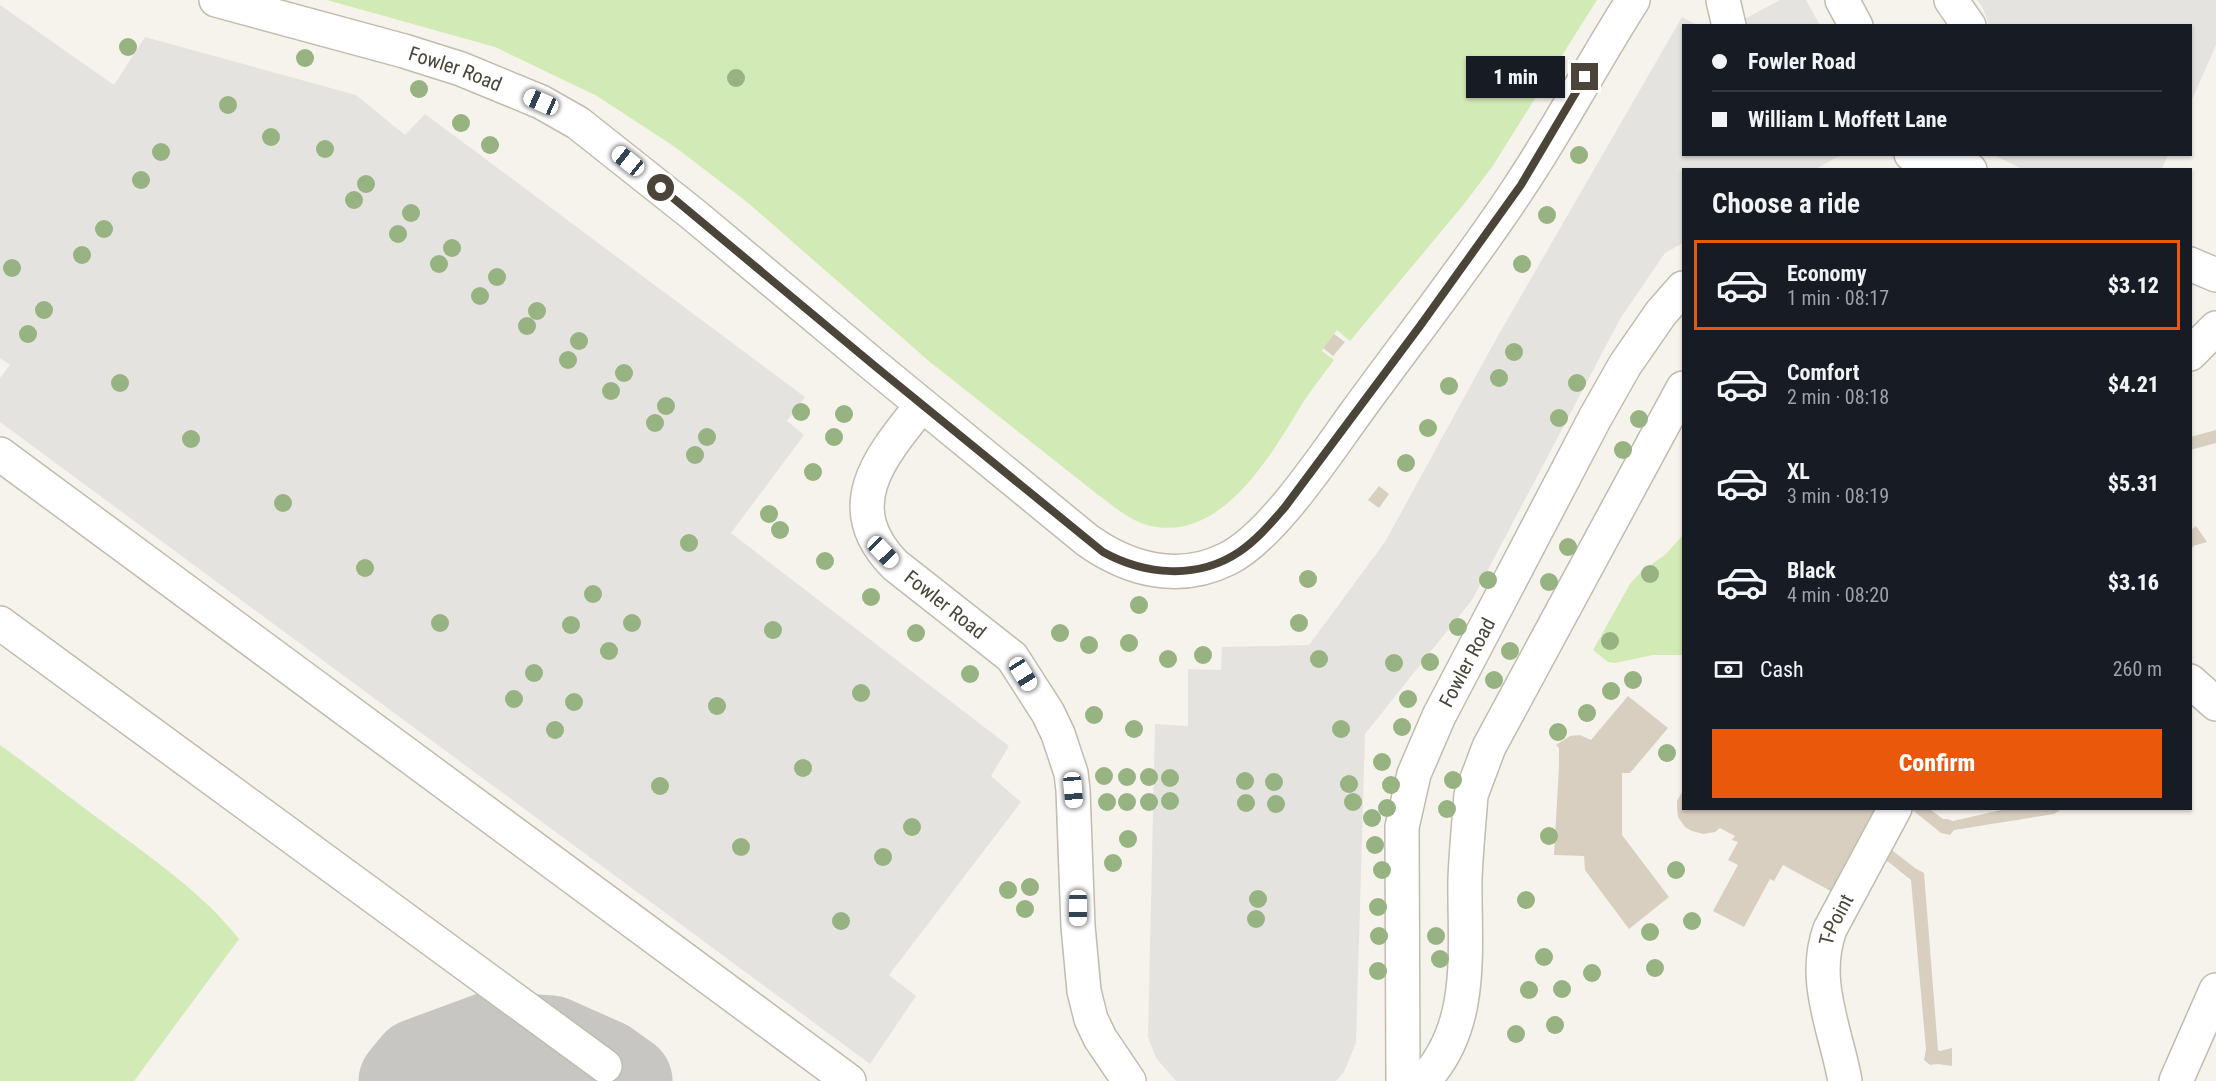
<!DOCTYPE html>
<html lang="en">
<head>
<meta charset="utf-8">
<style>
  :root { --surface:#171b24; --page:#20242c; --text:#f1f3f6; --muted:#9ea1a6; --line:#363941; --accent:#ea580c }
  body { margin:0; font-family:"Roboto Condensed",sans-serif; background:var(--page); color:var(--text); height:100vh; display:flex; flex-direction:column; font-size:22px; white-space:nowrap }
  * { box-sizing:border-box; margin:0 }
  p { font-size:20px; color:var(--muted) }
  .icon { flex:none; width:33px; height:33px; fill:none; stroke:currentColor; stroke-width:2; stroke-linecap:round; stroke-linejoin:round }
  .map { position:relative; flex:1; overflow:hidden }
  .panel { position:absolute; left:1682px; top:168px; width:510px; height:642px; display:flex; flex-direction:column; background:var(--surface); border-radius:0px; box-shadow:0 2px 4px #0004 }
  .panel>* { flex:none }
  .top-card { position:absolute; left:1682px; top:24px; width:510px; height:132px; border-radius:0px; box-shadow:0 2px 4px #0004; display:grid; align-content:center; height:132px; padding:0 30px; background:var(--surface) }
  .end { position:absolute; width:27px; height:27px; margin:-14px; border:8px solid #4b4439; background:#fff; box-shadow:0 0 0 3px #fff }
  .from { border-radius:50% }
  .bubble { position:absolute; height:42px; border-radius:0px; background:var(--surface); box-shadow:0 2px 4px #0004; font-size:20px; font-weight:800; line-height:42px; text-align:center }
  .car { position:absolute; width:18px; height:36px; margin:-18px -9px; border-radius:8px; box-shadow:0 0 4px 2px #0007; background:linear-gradient(#fff 24%,#345 0 40%,#fff 0 76%,#345 0 86%,#fff 0) }
  .top-card b { display:flex; align-items:center; gap:21px; height:57px; font-size:22px }
  .top-card b+b { border-top:2px solid var(--line) }
  .top-card i { width:15px; height:15px; background:var(--text) }
  ul { padding:0; list-style:none }
  li { display:flex; align-items:center; gap:18px; height:90px; margin:0 12px 9px; padding:0 18px; border:3px solid transparent; border-radius:0px }
  li div { flex:1 }
  li b { display:block; font-size:22px }
  li em { font-style:normal; font-weight:800 }
  li.active { border-color:var(--accent) }
  li>.icon { width:54px; height:54px; stroke-width:1.5 }
  h2 { padding:0 30px; font-size:27px; line-height:72px }
  .pay { display:flex; align-items:center; gap:15px; height:66px; padding:0 30px; font-size:22px }
  .pay p { margin-inline-start:auto }
  .button { display:flex; gap:12px; margin-top:auto; padding:12px 30px }
  .button a { flex:1; height:69px; border-radius:0px; background:var(--accent); color:#fff; font-size:24px; font-weight:800; line-height:69px; text-align:center }
  .map>svg:first-child { display:block }
  .green { fill:#d2eab5 }
  .parking { fill:#e5e3e0 }
  .lines { fill:none; stroke-linecap:round; stroke-linejoin:round }
  .taxiway { stroke:#c8c6c3; stroke-width:93 }
  .building { fill:#d8cfc1 }
  .minor-casing { stroke:#c2bbae; stroke-width:36 }
  .minor { stroke:#fff; stroke-width:33 }
  .tree { fill:#97b381 }
  .route { stroke:#4b4439; stroke-width:8 }
  .labels { text-anchor:middle; stroke-width:5; stroke-linejoin:round; paint-order:stroke }
  .street-label { font-size:20px; fill:#4b4439; stroke:#fff }
</style>
</head>
<body>
<div class="map">
<svg width="2216" height="1081" viewBox="0 0 2216 1081">
  <rect width="100%" height="100%" fill="#f6f3ec"/>
  <g class="green">
    <path d="M327,0H1597L1492,167L1464,204L1350,341L1337,330L1323,348L1322,351L1334,360C1324,374 1313,387 1304,401C1272,453 1222,545 1147,525C1129,520 1112,505 1097,494L930,362L747,202L675,147L597,96L495,47Z"/>
    <polygon points="1683,535 1683,655 1653,655 1615,663 1608,662 1593,650 1630,584 1640,573 1666,554"/>
    <path d="M0,745C35,770 69,797 103,822C150,857 203,893 239,939L134,1081H0Z"/>
  </g>
  <g class="parking">
    <polygon points="1780,0 1806,0 1820,25 1731,26"/>
    <polygon points="1977,0 2216,0 2216,45 2190,104 2190,26 1989,25 1982,6"/>
    <polygon points="0,5 114,85 145,37 356,95 405,135 425,114 805,397 787,421 804,435 731,533 1009,746 991,776 1021,802 889,975 916,996 870,1064 0,422 0,378 10,365 0,358"/>
    <polygon points="1682,17 1697,25 1683,26 1683,154 1839,154 1839,156 1816,169 1683,170 1683,243 1665,253 1620,319 1472,600 1365,734 1356,1043 1344,1072 1336,1081 1176,1081 1156,1058 1148,1037 1155,724 1188,726 1188,669 1221,670 1222,647 1309,645 1385,542 1495,341"/>
    <polygon points="1992,154 2168,154 2168,155 2162,169 2024,170"/>
  </g>
  <g class="lines">
    <polyline class="taxiway" points="405,1081 418,1065 491,1038 551,1042 605,1066 626,1081"/>
  </g>
  <g class="building">
    <polygon points="1334,334 1345,342 1333,356 1323,348"/>
    <polygon points="2216,430 2216,443 2190,450 2190,437"/>
    <polygon points="1379,486 1389,494 1379,508 1368,500"/>
    <polygon points="2196,526 2207,542 2193,546 2190,554 2190,531"/>
    <polygon points="1628,696 1668,728 1630,773 1622,773 1622,835 1669,897 1629,929 1585,870 1584,856 1554,855 1559,766 1559,748 1556,745 1570,736 1580,735 1591,740"/>
    <polygon points="1683,790 1683,808 1885,808 1871,834 1915,868 1924,873 1938,1050 1940,1051 1952,1048 1952,1066 1938,1064 1930,1065 1924,1060 1926,1050 1911,880 1866,844 1838,895 1783,865 1774,881 1770,879 1744,927 1713,911 1738,865 1728,860 1738,842 1732,840 1735,836 1720,828 1715,832 1703,834 1692,831 1685,827 1678,817 1677,809 1677,801"/>
    <polygon points="1910,808 1928,808 1943,819 1948,819 1953,821 2010,808 2063,808 2054,814 1954,830 1950,835 1941,833"/>
  </g>
  <g class="lines">
    <g class="minor-casing">
      <g id="minor">
        <path id="s1" d="M216,0L404,51L461,69L541,102L578,123L694,215L876,367L1087,540C1129,570 1179,583 1227,559C1272,537 1325,455 1355,414C1410,338 1469,264 1520,186C1560,126 1594,61 1633,0"/>
        <polyline points="1723,0 1729,26"/>
        <polyline points="1842,0 1856,26"/>
        <polyline points="1951,0 1969,26"/>
        <polyline points="1911,154 1970,170"/>
        <polyline points="2190,264 2216,275"/>
        <polyline points="2190,354 2216,328"/>
        <path id="s2" d="M922,405C881,456 837,506 895,565L1012,657L1048,713L1058,734L1071,773L1073,790L1078,926L1084,991L1091,1019L1100,1038L1129,1081"/>
        <polyline points="0,454 849,1081"/>
        <polyline points="0,623 605,1066"/>
        <polyline points="2190,681 2216,704"/>
        <path id="s3" d="M1403,1081L1402,827L1414,774L1439,716L1595,418L1625,365L1661,313L1683,288"/>
        <path d="M1423,1081C1476,1026 1464,948 1465,879C1466,851 1469,823 1471,795L1489,747L1683,388"/>
        <path id="s4" d="M1845,1081C1836,1030 1811,981 1830,929L1895,808"/>
        <polyline points="2176,1081 2216,990"/>
      </g>
    </g>
    <use href="#minor" class="minor"/>
  </g>
  <g class="tree">
    <circle cx="128" cy="47" r="9"/>
    <circle cx="305" cy="58" r="9"/>
    <circle cx="736" cy="78" r="9"/>
    <circle cx="419" cy="89" r="9"/>
    <circle cx="228" cy="105" r="9"/>
    <circle cx="461" cy="123" r="9"/>
    <circle cx="271" cy="137" r="9"/>
    <circle cx="490" cy="145" r="9"/>
    <circle cx="325" cy="149" r="9"/>
    <circle cx="161" cy="152" r="9"/>
    <circle cx="1579" cy="155" r="9"/>
    <circle cx="141" cy="180" r="9"/>
    <circle cx="366" cy="184" r="9"/>
    <circle cx="354" cy="200" r="9"/>
    <circle cx="411" cy="213" r="9"/>
    <circle cx="1547" cy="215" r="9"/>
    <circle cx="104" cy="229" r="9"/>
    <circle cx="398" cy="234" r="9"/>
    <circle cx="452" cy="248" r="9"/>
    <circle cx="82" cy="255" r="9"/>
    <circle cx="439" cy="264" r="9"/>
    <circle cx="1522" cy="264" r="9"/>
    <circle cx="12" cy="268" r="9"/>
    <circle cx="497" cy="277" r="9"/>
    <circle cx="480" cy="296" r="9"/>
    <circle cx="44" cy="310" r="9"/>
    <circle cx="537" cy="311" r="9"/>
    <circle cx="527" cy="326" r="9"/>
    <circle cx="28" cy="334" r="9"/>
    <circle cx="579" cy="341" r="9"/>
    <circle cx="1514" cy="352" r="9"/>
    <circle cx="568" cy="360" r="9"/>
    <circle cx="624" cy="373" r="9"/>
    <circle cx="1499" cy="378" r="9"/>
    <circle cx="120" cy="383" r="9"/>
    <circle cx="1577" cy="383" r="9"/>
    <circle cx="1449" cy="386" r="9"/>
    <circle cx="611" cy="391" r="9"/>
    <circle cx="666" cy="406" r="9"/>
    <circle cx="801" cy="412" r="9"/>
    <circle cx="844" cy="414" r="9"/>
    <circle cx="1559" cy="418" r="9"/>
    <circle cx="1639" cy="419" r="9"/>
    <circle cx="655" cy="423" r="9"/>
    <circle cx="1428" cy="428" r="9"/>
    <circle cx="707" cy="437" r="9"/>
    <circle cx="834" cy="437" r="9"/>
    <circle cx="191" cy="439" r="9"/>
    <circle cx="1623" cy="450" r="9"/>
    <circle cx="695" cy="455" r="9"/>
    <circle cx="1406" cy="463" r="9"/>
    <circle cx="813" cy="472" r="9"/>
    <circle cx="283" cy="503" r="9"/>
    <circle cx="769" cy="514" r="9"/>
    <circle cx="780" cy="530" r="9"/>
    <circle cx="689" cy="543" r="9"/>
    <circle cx="1568" cy="547" r="9"/>
    <circle cx="825" cy="561" r="9"/>
    <circle cx="365" cy="568" r="9"/>
    <circle cx="1650" cy="574" r="9"/>
    <circle cx="1308" cy="579" r="9"/>
    <circle cx="1488" cy="580" r="9"/>
    <circle cx="1549" cy="582" r="9"/>
    <circle cx="593" cy="594" r="9"/>
    <circle cx="871" cy="597" r="9"/>
    <circle cx="1139" cy="605" r="9"/>
    <circle cx="440" cy="623" r="9"/>
    <circle cx="632" cy="623" r="9"/>
    <circle cx="1299" cy="623" r="9"/>
    <circle cx="571" cy="625" r="9"/>
    <circle cx="1458" cy="627" r="9"/>
    <circle cx="773" cy="630" r="9"/>
    <circle cx="916" cy="633" r="9"/>
    <circle cx="1060" cy="633" r="9"/>
    <circle cx="1610" cy="641" r="9"/>
    <circle cx="1129" cy="643" r="9"/>
    <circle cx="1089" cy="645" r="9"/>
    <circle cx="609" cy="651" r="9"/>
    <circle cx="1510" cy="651" r="9"/>
    <circle cx="1203" cy="655" r="9"/>
    <circle cx="1168" cy="659" r="9"/>
    <circle cx="1319" cy="659" r="9"/>
    <circle cx="1430" cy="662" r="9"/>
    <circle cx="1394" cy="663" r="9"/>
    <circle cx="534" cy="673" r="9"/>
    <circle cx="970" cy="674" r="9"/>
    <circle cx="1494" cy="680" r="9"/>
    <circle cx="1633" cy="680" r="9"/>
    <circle cx="1611" cy="691" r="9"/>
    <circle cx="861" cy="693" r="9"/>
    <circle cx="514" cy="699" r="9"/>
    <circle cx="1408" cy="699" r="9"/>
    <circle cx="574" cy="702" r="9"/>
    <circle cx="717" cy="706" r="9"/>
    <circle cx="1587" cy="713" r="9"/>
    <circle cx="1094" cy="715" r="9"/>
    <circle cx="1402" cy="727" r="9"/>
    <circle cx="1134" cy="729" r="9"/>
    <circle cx="1341" cy="729" r="9"/>
    <circle cx="555" cy="730" r="9"/>
    <circle cx="1558" cy="732" r="9"/>
    <circle cx="1667" cy="753" r="9"/>
    <circle cx="1382" cy="762" r="9"/>
    <circle cx="803" cy="768" r="9"/>
    <circle cx="1104" cy="776" r="9"/>
    <circle cx="1127" cy="777" r="9"/>
    <circle cx="1149" cy="777" r="9"/>
    <circle cx="1170" cy="778" r="9"/>
    <circle cx="1453" cy="780" r="9"/>
    <circle cx="1245" cy="781" r="9"/>
    <circle cx="1274" cy="782" r="9"/>
    <circle cx="1349" cy="784" r="9"/>
    <circle cx="1391" cy="785" r="9"/>
    <circle cx="660" cy="786" r="9"/>
    <circle cx="1170" cy="801" r="9"/>
    <circle cx="1107" cy="802" r="9"/>
    <circle cx="1127" cy="802" r="9"/>
    <circle cx="1149" cy="802" r="9"/>
    <circle cx="1353" cy="802" r="9"/>
    <circle cx="1246" cy="803" r="9"/>
    <circle cx="1276" cy="804" r="9"/>
    <circle cx="1387" cy="808" r="9"/>
    <circle cx="1447" cy="809" r="9"/>
    <circle cx="1372" cy="818" r="9"/>
    <circle cx="912" cy="827" r="9"/>
    <circle cx="1549" cy="836" r="9"/>
    <circle cx="1128" cy="839" r="9"/>
    <circle cx="1375" cy="845" r="9"/>
    <circle cx="741" cy="847" r="9"/>
    <circle cx="883" cy="857" r="9"/>
    <circle cx="1113" cy="863" r="9"/>
    <circle cx="1382" cy="870" r="9"/>
    <circle cx="1676" cy="870" r="9"/>
    <circle cx="1030" cy="887" r="9"/>
    <circle cx="1008" cy="890" r="9"/>
    <circle cx="1258" cy="899" r="9"/>
    <circle cx="1526" cy="900" r="9"/>
    <circle cx="1378" cy="907" r="9"/>
    <circle cx="1025" cy="909" r="9"/>
    <circle cx="1256" cy="919" r="9"/>
    <circle cx="841" cy="921" r="9"/>
    <circle cx="1692" cy="921" r="9"/>
    <circle cx="1650" cy="932" r="9"/>
    <circle cx="1379" cy="936" r="9"/>
    <circle cx="1436" cy="936" r="9"/>
    <circle cx="1544" cy="957" r="9"/>
    <circle cx="1440" cy="959" r="9"/>
    <circle cx="1655" cy="968" r="9"/>
    <circle cx="1378" cy="971" r="9"/>
    <circle cx="1592" cy="973" r="9"/>
    <circle cx="1562" cy="989" r="9"/>
    <circle cx="1529" cy="990" r="9"/>
    <circle cx="1555" cy="1025" r="9"/>
    <circle cx="1516" cy="1034" r="9"/>
  </g>
  <g class="lines">
    <path class="route" d="M661,188L876,367L1103,552C1145,575 1197,580 1239,552C1257,540 1271,523 1285,507L1420,326L1521,185L1585,77"/>
  </g>
  <g class="labels">
    <g class="street-label">
      <text dy="7" stroke="none"><textPath href="#s1" startOffset="249">Fowler Road</textPath></text>
      <text dy="7" stroke="none"><textPath href="#s2" startOffset="248">Fowler Road</textPath></text>
      <text dy="7" stroke="none"><textPath href="#s3" startOffset="432">Fowler Road</textPath></text>
      <text dy="7" stroke="none"><textPath href="#s4" startOffset="166">T-Point</textPath></text>
    </g>
  </g>
</svg>
<i class="end from" style="left:661px;top:188px"></i>
<i class="end" style="left:1585px;top:77px"></i>
<div class="bubble" style="left:1466px;top:56px;width:99px">1 min</div>
<i class="car" style="left:541px;top:102px;rotate:294deg"></i>
<i class="car" style="left:628px;top:161px;rotate:309deg"></i>
<i class="car" style="left:883px;top:552px;rotate:136deg"></i>
<i class="car" style="left:1023px;top:674px;rotate:148deg"></i>
<i class="car" style="left:1073px;top:790px;rotate:175deg"></i>
<i class="car" style="left:1078px;top:908px;rotate:180deg"></i>
<div class="top-card">
<b><i class="from"></i>Fowler Road</b>
<b><i></i>William L Moffett Lane</b>
</div>
<section class="panel">
<h2>Choose a ride</h2>
<ul>
<li class="active"><svg class="icon" aria-label="car" viewBox="0 0 24 24"><path d="M5 17H2v-5l4-1 3-4h7l3 4 3 1v5h-3M9 17h6M6 11h13"/><circle cx="7" cy="17" r="2"/><circle cx="17" cy="17" r="2"/></svg><div><b>Economy</b><p>1 min · 08:17</p></div><em>$3.12</em></li>
<li><svg class="icon" aria-label="car" viewBox="0 0 24 24"><path d="M5 17H2v-5l4-1 3-4h7l3 4 3 1v5h-3M9 17h6M6 11h13"/><circle cx="7" cy="17" r="2"/><circle cx="17" cy="17" r="2"/></svg><div><b>Comfort</b><p>2 min · 08:18</p></div><em>$4.21</em></li>
<li><svg class="icon" aria-label="car" viewBox="0 0 24 24"><path d="M5 17H2v-5l4-1 3-4h7l3 4 3 1v5h-3M9 17h6M6 11h13"/><circle cx="7" cy="17" r="2"/><circle cx="17" cy="17" r="2"/></svg><div><b>XL</b><p>3 min · 08:19</p></div><em>$5.31</em></li>
<li><svg class="icon" aria-label="car" viewBox="0 0 24 24"><path d="M5 17H2v-5l4-1 3-4h7l3 4 3 1v5h-3M9 17h6M6 11h13"/><circle cx="7" cy="17" r="2"/><circle cx="17" cy="17" r="2"/></svg><div><b>Black</b><p>4 min · 08:20</p></div><em>$3.16</em></li>
</ul>
<div class="pay"><svg class="icon" aria-label="cash" viewBox="0 0 24 24"><path d="M3 7h18v10H3z"/><circle cx="12" cy="12" r="2"/></svg>Cash<p>260 m</p></div>
<div class="button"><a>Confirm</a></div>
</section>
</div>
</body>
</html>
